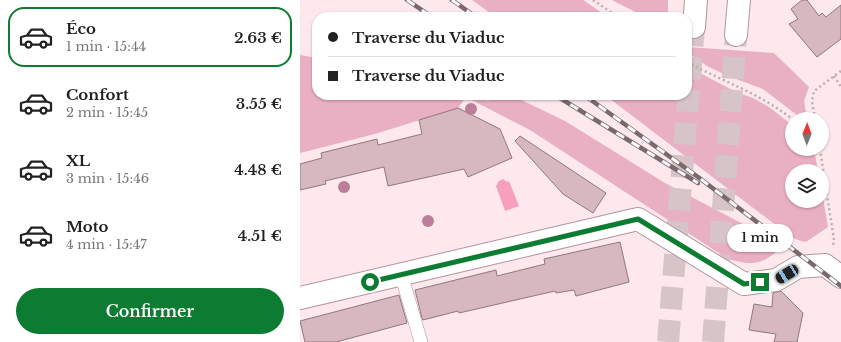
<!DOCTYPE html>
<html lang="fr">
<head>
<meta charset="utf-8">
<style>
  :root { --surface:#fff; --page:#f2f2f2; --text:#222; --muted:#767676; --line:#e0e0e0; --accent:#0b7c31 }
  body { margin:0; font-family:"Libre Baskerville",serif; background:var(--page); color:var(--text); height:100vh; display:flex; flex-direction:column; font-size:15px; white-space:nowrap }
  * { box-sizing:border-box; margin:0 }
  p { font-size:13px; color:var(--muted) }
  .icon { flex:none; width:22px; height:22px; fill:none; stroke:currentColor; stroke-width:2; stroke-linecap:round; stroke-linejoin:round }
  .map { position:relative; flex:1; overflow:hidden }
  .details { display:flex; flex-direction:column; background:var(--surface); width:300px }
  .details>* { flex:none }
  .guide { position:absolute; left:12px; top:12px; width:380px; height:88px; border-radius:16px; box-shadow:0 1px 3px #0004; display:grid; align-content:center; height:88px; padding:0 16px; background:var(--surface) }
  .needle { width:26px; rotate:1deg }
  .controls { position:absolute; left:485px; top:112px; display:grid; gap:8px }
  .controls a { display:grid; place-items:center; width:44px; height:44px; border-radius:50%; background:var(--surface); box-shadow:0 1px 3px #0004; font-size:20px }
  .end { position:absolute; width:18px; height:18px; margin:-9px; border:5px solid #0b7c31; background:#fff; box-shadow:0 0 0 2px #fff }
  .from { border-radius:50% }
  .bubble { position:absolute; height:28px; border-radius:14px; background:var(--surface); box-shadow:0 1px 3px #0004; font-size:13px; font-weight:600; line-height:28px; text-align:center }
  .car { position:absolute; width:12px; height:24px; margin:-12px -6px; border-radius:5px; box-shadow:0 0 3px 1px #0007; background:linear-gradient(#222 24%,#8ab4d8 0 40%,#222 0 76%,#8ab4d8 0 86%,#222 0) }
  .guide b { display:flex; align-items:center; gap:14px; height:38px; font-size:15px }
  .guide b+b { border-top:1px solid var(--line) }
  .guide i { width:10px; height:10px; background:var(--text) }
  ul { padding:7px 0 0; list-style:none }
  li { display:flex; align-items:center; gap:12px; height:60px; margin:0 8px 6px; padding:0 8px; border:2px solid transparent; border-radius:16px }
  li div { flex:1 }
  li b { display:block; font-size:15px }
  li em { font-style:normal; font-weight:600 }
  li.on { border-color:var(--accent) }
  li>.icon { width:36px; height:36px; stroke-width:1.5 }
  .primary-button { display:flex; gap:8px; margin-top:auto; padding:8px 16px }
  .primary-button a { flex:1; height:46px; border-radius:24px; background:var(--accent); color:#fff; font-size:16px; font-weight:600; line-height:46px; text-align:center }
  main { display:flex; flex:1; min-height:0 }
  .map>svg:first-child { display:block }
  .green { fill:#e9afc2 }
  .water { fill:#f7a0bd }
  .building { fill:#d7b8c1; stroke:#93767e }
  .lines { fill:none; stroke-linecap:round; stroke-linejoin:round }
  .motorway-tunnel { stroke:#d6c4c8; stroke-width:22; stroke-dasharray:22 11; stroke-linecap:butt }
  .service-casing { stroke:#b3949d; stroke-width:14 }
  .minor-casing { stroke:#b3949d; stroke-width:24 }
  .motorway-casing { stroke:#b3949d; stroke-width:24 }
  .path { stroke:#beadb1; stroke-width:2.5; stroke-dasharray:2 3; stroke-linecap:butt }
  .service { stroke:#fff; stroke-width:13 }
  .minor { stroke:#fff; stroke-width:22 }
  .motorway { stroke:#fff; stroke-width:22 }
  .rail-casing { stroke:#796a6e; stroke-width:4.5 }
  .rail { stroke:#fbfbfb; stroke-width:3; stroke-dasharray:9; stroke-linecap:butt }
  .tree { fill:#bd7e98 }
  .route { stroke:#0b7c31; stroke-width:5 }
</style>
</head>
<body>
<main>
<section class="details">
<ul>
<li class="on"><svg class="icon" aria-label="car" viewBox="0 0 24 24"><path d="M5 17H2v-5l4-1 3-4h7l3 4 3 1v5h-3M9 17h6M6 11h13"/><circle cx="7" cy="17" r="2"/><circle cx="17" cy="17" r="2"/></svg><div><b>Éco</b><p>1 min · 15:44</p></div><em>2.63 €</em></li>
<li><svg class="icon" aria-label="car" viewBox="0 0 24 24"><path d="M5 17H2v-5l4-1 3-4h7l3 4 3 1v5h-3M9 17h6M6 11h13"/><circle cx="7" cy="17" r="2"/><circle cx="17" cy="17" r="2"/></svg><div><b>Confort</b><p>2 min · 15:45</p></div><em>3.55 €</em></li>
<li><svg class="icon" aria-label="car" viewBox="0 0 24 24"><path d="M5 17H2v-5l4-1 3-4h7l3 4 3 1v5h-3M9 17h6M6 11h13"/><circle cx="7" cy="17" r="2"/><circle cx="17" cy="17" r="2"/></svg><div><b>XL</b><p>3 min · 15:46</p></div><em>4.48 €</em></li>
<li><svg class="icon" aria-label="car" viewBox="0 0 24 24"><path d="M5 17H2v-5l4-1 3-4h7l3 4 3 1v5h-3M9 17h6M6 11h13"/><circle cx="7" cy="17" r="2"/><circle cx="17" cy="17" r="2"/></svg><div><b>Moto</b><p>4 min · 15:47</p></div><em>4.51 €</em></li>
</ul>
<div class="primary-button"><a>Confirmer</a></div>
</section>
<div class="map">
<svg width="541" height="342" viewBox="0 0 541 342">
  <rect width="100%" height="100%" fill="#fce8ed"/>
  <g class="green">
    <polygon points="172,0 283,0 308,17 196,17"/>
    <polygon points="312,0 368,0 368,17 345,17"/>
    <polygon points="387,47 474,53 509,87 504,101 507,119 502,119 463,89 428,76 407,66 387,52"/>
    <path d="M0,55L17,58V95H176L188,101L195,95H211L265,121L365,183L443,224L479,250C459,266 452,265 428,259L230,130L166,97L158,108L75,134L0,153Z"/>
    <path d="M396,71L436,92L453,98L469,107L492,125V149H514L518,171H492V201H522V192L528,227L506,242C496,240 488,237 484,228L473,223L305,95H387V73Z"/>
  </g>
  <polygon class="water" points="203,179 207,182 209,181 219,206 205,211 196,186 199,181"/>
  <g class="building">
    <polygon points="502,0 507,0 519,16 522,13 526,17 541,5 541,39 517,57 489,24 498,19 491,9"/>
    <polygon points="158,108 200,129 212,158 168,177 164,169 88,186 84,167 25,181 26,184 0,190 0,164 22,158 21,153 77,139 78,145 122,134 119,120"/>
    <polygon points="220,136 306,193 293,213 263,194 215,141"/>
    <polygon points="320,242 329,282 276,296 274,290 256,293 255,291 159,313 158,311 123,320 122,318 115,290 196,270 197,276 245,264 244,259"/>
    <polygon points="481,291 503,313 497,342 474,342 476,334 449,330 454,304 472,307 473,293"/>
    <polygon points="99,295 107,323 36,342 5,342 0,321"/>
  </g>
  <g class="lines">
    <g class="motorway-tunnel">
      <polyline points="368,342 394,27"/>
      <polyline points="413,342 436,35"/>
    </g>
    <g class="service-casing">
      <polyline id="service" points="101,274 121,342"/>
    </g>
    <g class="minor-casing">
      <polyline id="minor" points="0,298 338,219 444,284 476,280 498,267 525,265 541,277"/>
    </g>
    <g class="motorway-casing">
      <g id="motorway">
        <polyline points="394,27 396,0"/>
        <polyline points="436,35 439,0"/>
      </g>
    </g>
    <g class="path">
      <polyline points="293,0 318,17"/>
      <path d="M387,62C422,81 461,94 492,119"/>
      <polyline points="534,76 541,87"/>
      <polyline points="515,119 512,101 514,91 541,71"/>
      <polyline points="520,149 534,240 533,245"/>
    </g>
    <use href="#service" class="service"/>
    <use href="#minor" class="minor"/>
    <use href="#motorway" class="motorway"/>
    <g class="rail-casing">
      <g id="rail">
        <polyline points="107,0 132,17"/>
        <polyline points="152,0 176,17"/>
        <polyline points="255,95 398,183"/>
        <polyline points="284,95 398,177 541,286"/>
      </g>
    </g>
    <use href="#rail" class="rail"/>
  </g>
  <g class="tree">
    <circle cx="171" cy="109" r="6"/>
    <circle cx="44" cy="187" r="6"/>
    <circle cx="128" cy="221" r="6"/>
  </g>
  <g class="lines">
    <polyline class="route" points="70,282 338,219 444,284 460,282"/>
  </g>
</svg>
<div class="controls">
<a><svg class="needle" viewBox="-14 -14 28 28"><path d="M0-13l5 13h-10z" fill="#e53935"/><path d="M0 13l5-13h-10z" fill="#767676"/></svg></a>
<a><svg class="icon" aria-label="layers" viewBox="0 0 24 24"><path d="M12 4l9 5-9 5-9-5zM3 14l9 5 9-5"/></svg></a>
</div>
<i class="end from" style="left:70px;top:282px"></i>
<i class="end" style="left:460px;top:282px"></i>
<div class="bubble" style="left:427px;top:224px;width:66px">1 min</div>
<i class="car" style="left:487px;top:274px;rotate:239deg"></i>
<div class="guide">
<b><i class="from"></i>Traverse du Viaduc</b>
<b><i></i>Traverse du Viaduc</b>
</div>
</div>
</main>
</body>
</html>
